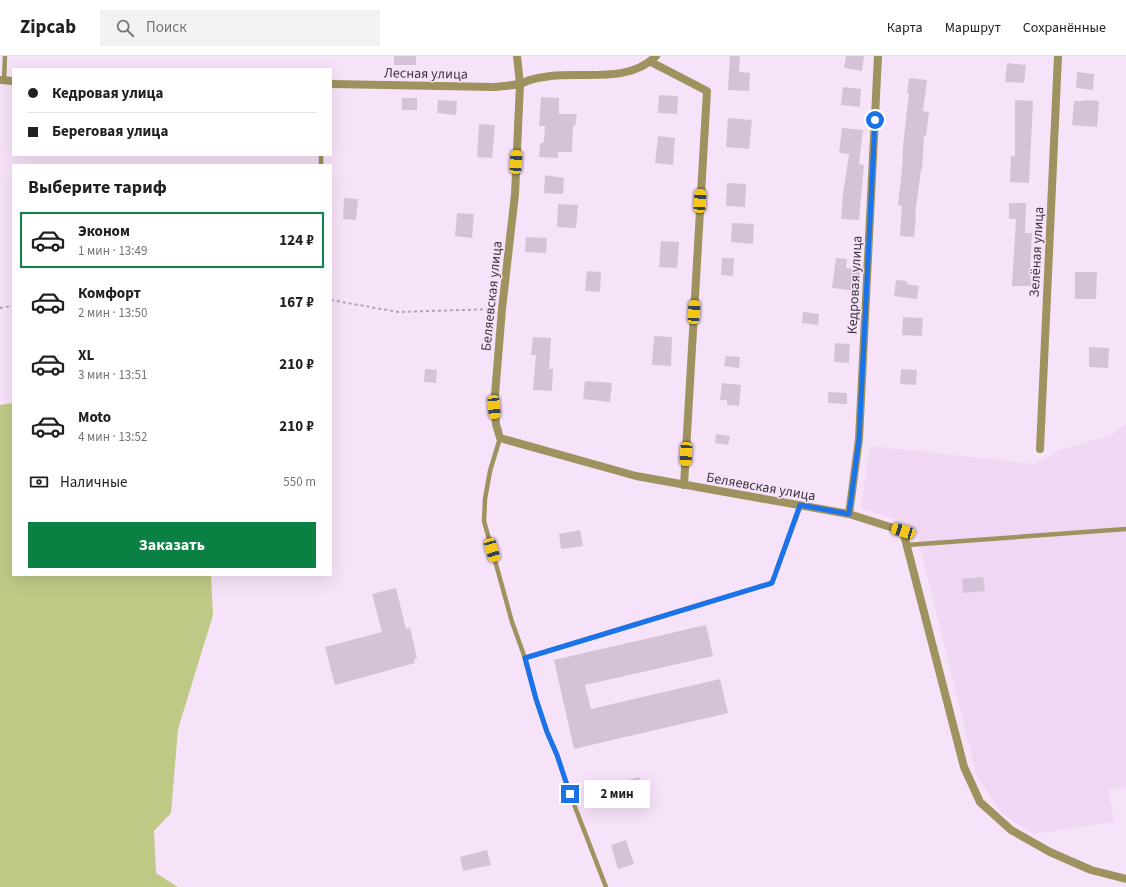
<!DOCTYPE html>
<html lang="ru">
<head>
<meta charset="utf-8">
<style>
  :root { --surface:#fff; --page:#f2f2f2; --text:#202124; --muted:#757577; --line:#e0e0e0; --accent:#0b8043 }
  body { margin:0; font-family:"Source Sans 3",sans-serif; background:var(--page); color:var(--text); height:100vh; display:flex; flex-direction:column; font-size:15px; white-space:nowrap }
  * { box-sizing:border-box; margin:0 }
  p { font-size:13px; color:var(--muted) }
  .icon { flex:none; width:22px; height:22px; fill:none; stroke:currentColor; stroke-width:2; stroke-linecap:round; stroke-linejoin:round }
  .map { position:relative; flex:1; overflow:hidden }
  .drawer { position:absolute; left:12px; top:108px; width:320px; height:412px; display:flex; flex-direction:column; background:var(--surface); border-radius:0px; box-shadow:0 4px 16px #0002 }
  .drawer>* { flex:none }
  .top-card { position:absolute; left:12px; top:12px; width:320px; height:88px; border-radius:0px; box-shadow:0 4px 16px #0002; display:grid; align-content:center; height:88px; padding:0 16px; background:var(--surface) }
  .end { position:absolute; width:18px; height:18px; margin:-9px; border:5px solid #1a73e8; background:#fff; box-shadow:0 0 0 2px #fff }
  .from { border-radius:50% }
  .bubble { position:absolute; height:28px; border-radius:0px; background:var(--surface); box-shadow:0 4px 16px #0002; font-size:13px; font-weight:700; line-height:28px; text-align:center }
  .car { position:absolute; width:12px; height:24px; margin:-12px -6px; border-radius:5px; box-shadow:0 0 3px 1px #0007; background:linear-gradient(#f5c518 24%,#345 0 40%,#f5c518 0 76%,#345 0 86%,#f5c518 0) }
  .top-card b { display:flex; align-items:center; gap:14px; height:38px; font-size:15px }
  .top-card b+b { border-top:1px solid var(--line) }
  .top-card i { width:10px; height:10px; background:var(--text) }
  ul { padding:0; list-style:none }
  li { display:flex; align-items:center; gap:12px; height:56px; margin:0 8px 6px; padding:0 8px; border:2px solid transparent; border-radius:0px }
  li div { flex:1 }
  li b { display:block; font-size:15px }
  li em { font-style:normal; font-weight:700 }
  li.selected { border-color:var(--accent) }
  li>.icon { width:36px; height:36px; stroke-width:1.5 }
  h2 { padding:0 16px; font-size:18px; line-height:48px }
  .pay { display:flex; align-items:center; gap:10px; height:44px; padding:0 16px; font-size:15px }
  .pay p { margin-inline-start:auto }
  .cta { display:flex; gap:8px; margin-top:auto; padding:8px 16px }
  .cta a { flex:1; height:46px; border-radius:0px; background:var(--accent); color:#fff; font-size:16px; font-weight:700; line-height:46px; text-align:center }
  header { display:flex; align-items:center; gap:24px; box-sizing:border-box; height:56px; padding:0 20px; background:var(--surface); border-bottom:1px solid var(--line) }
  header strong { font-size:19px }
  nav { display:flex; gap:22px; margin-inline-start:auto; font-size:14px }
  .search { width:280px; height:36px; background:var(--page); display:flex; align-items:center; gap:10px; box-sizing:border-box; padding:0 14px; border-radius:0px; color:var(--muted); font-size:15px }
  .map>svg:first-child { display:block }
  .built { fill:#f0d7f3 }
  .green { fill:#bfc986 }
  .building { fill:#d4c2d9 }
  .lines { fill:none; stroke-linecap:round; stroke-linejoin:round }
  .path { stroke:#b2a3b4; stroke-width:2; stroke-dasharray:3 3; stroke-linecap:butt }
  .service { stroke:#9e925e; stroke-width:4.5 }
  .minor { stroke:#9e925e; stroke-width:8 }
  .route { stroke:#1a73e8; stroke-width:5 }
  .labels { text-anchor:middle; stroke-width:3; stroke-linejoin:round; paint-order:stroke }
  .street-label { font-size:14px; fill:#3e363f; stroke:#f7e3f9 }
</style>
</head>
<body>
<header>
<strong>Zipcab</strong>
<div class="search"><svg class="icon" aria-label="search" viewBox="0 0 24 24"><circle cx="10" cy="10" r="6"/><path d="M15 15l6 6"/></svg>Поиск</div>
<nav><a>Карта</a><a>Маршрут</a><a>Сохранённые</a></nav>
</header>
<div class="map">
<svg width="1126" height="831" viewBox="0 0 1126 831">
  <rect width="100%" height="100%" fill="#f7e3f9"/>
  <polygon class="built" points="1126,368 1126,731 1109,733 1114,766 1034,778 1001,757 976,718 915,470 861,452 870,390 1034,408 1059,394 1112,379"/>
  <polygon class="green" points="13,347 13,519 211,519 213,559 178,673 171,757 154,775 156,817 178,831 0,831 0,349"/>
  <g class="building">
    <rect x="394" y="0" width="22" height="9"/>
    <polygon points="730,0 740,0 739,16 750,17 749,35 728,34"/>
    <polygon points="846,0 864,0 862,15 844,12"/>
    <polygon points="1007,7 1026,9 1024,27 1005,26"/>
    <polygon points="1077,16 1094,18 1093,34 1076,32"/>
    <polygon points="909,22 927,24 923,55 929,56 926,80 924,80 922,114 921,114 915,159 916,159 914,181 900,180 902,150 898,149 902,113 903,90 909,37 907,37"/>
    <polygon points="843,31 861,33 860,51 841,49"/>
    <polygon points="659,39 678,40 677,58 658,57"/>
    <polygon points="541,41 559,42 559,58 577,58 575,70 573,70 572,96 558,96 558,102 539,101 540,88 544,86 545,70 539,70"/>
    <rect x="402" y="42" width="15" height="12"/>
    <polygon points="438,44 457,45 456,59 437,57"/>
    <polygon points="1015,44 1033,45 1029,127 1010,126 1011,100 1015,100"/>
    <polygon points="1084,44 1099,45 1097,71 1072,69 1074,45 1084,45"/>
    <polygon points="728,62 752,64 749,93 726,91"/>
    <polygon points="479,68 495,69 492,102 477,101"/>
    <polygon points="842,72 863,74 859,108 864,109 859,164 841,163 843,138 849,98 839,97"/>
    <polygon points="658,80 675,82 673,109 655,107"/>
    <polygon points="545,119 564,122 563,138 544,137"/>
    <polygon points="727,127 746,128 745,151 726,150"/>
    <polygon points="344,142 358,143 356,164 343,163"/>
    <polygon points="1009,147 1026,147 1025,177 1032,177 1030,213 1031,230 1012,230 1016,163 1009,163"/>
    <polygon points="558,148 578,149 576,172 557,171"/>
    <polygon points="457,157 474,158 472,182 455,180"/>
    <polygon points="732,167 754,168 753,188 731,186"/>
    <polygon points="526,181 547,182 546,197 525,196"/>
    <polygon points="661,185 679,186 677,212 659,211"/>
    <polygon points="722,202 734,202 733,220 721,219"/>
    <polygon points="836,202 847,203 846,212 860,214 858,235 832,232"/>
    <polygon points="587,215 601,216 600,236 585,235"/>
    <polygon points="1075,216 1097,216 1096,243 1075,243"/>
    <polygon points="896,224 907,225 907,228 919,230 917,243 894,240"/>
    <polygon points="803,256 819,258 818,269 802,267"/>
    <polygon points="903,261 923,262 922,280 902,279"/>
    <polygon points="654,280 672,281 671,310 652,309"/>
    <polygon points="533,281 551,282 549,313 553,313 552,335 533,334 536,299 531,299"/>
    <polygon points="835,287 850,288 849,307 834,306"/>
    <polygon points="1089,291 1109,292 1108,312 1089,311"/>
    <polygon points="726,300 740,301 739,312 724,310"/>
    <polygon points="425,313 437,314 436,327 424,326"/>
    <polygon points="901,313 917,314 916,329 900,328"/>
    <polygon points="585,325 612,327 610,346 583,343"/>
    <polygon points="722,327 741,329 739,350 727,349 727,344 720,344"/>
    <polygon points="828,336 847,337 847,348 828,347"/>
    <polygon points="716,378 730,380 728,389 715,387"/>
    <polygon points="580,474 583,490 561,493 559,478"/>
    <polygon points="983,521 985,535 963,537 962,523"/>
    <polygon points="396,532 406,573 410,572 417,602 414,603 415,607 335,629 325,591 382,576 372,538"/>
    <polygon points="706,569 713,600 585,629 591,653 720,623 728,657 574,693 554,604"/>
    <polygon points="639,721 643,734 601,745 597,732"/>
    <polygon points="626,784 634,808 618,813 611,789"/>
    <polygon points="487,794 491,809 463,815 460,801"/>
  </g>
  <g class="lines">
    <g class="path">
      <polyline points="331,244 398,256 493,253"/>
      <polyline points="0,252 13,250"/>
    </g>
    <g class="service">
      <polyline points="4,24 5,0"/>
      <polyline points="321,109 321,99"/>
      <polyline points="500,382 490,415 485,443 484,465 512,566 525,602 536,643 547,676 557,699 570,738 606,831"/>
      <polyline points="907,489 1126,473"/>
      <polyline points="525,602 772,527 801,449"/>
    </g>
    <g class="minor">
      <polyline points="517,0 520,28 515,138 502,253 494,351 496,368 500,382 636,420 849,458 903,475 964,711 980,746 1011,774 1050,796 1091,814 1126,823"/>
      <polyline points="651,6 707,35 684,429"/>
      <polyline points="0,24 13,25"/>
      <path d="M331,28L494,31C502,30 510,30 518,28C522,28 526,25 530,24C536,22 544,21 551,20C585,16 630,27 656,0"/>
      <polyline points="1040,393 1058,0"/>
      <polyline points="849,458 859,383 878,0"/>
    </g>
  </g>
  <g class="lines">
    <polyline class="route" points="570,738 557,699 547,676 536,643 525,602 772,527 800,449 849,458 859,383 875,64"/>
  </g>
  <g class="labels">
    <g class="street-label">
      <text transform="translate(426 17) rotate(1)" y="5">Лесная улица</text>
      <text transform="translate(1036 196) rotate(-87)" y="5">Зелёная улица</text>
      <text transform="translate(854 229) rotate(-87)" y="5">Кедровая улица</text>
      <text transform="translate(491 240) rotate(-84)" y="5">Беляевская улица</text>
      <text transform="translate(761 430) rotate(10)" y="5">Беляевская улица</text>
    </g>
  </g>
</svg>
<i class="end from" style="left:875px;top:64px"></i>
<i class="end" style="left:570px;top:738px"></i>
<div class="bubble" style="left:584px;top:724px;width:66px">2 мин</div>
<i class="car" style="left:516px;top:106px;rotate:3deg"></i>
<i class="car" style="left:700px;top:145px;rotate:3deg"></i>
<i class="car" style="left:694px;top:256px;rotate:3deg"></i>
<i class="car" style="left:494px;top:351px;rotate:175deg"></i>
<i class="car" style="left:686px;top:398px;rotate:183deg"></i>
<i class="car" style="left:903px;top:475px;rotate:287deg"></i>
<i class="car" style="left:492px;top:494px;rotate:164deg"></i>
<div class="top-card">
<b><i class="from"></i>Кедровая улица</b>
<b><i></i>Береговая улица</b>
</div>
<section class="drawer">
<h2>Выберите тариф</h2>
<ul>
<li class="selected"><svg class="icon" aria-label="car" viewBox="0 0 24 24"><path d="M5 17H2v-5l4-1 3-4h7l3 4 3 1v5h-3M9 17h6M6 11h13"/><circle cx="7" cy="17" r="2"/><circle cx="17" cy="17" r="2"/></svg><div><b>Эконом</b><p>1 мин · 13:49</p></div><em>124 ₽</em></li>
<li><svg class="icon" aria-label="car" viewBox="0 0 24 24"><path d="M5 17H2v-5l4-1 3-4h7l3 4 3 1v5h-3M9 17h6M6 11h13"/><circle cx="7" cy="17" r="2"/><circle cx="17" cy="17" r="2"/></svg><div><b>Комфорт</b><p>2 мин · 13:50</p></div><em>167 ₽</em></li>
<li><svg class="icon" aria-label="car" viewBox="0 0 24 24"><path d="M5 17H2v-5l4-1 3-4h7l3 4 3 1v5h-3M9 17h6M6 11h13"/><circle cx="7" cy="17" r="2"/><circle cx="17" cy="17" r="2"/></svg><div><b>XL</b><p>3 мин · 13:51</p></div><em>210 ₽</em></li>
<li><svg class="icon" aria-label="car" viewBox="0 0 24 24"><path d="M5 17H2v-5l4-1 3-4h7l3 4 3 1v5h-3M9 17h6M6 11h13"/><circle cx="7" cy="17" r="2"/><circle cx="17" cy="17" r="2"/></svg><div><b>Moto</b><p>4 мин · 13:52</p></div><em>210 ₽</em></li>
</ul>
<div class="pay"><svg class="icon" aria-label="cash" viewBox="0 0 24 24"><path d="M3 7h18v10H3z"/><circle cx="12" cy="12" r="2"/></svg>Наличные<p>550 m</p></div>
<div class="cta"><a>Заказать</a></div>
</section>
</div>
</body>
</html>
